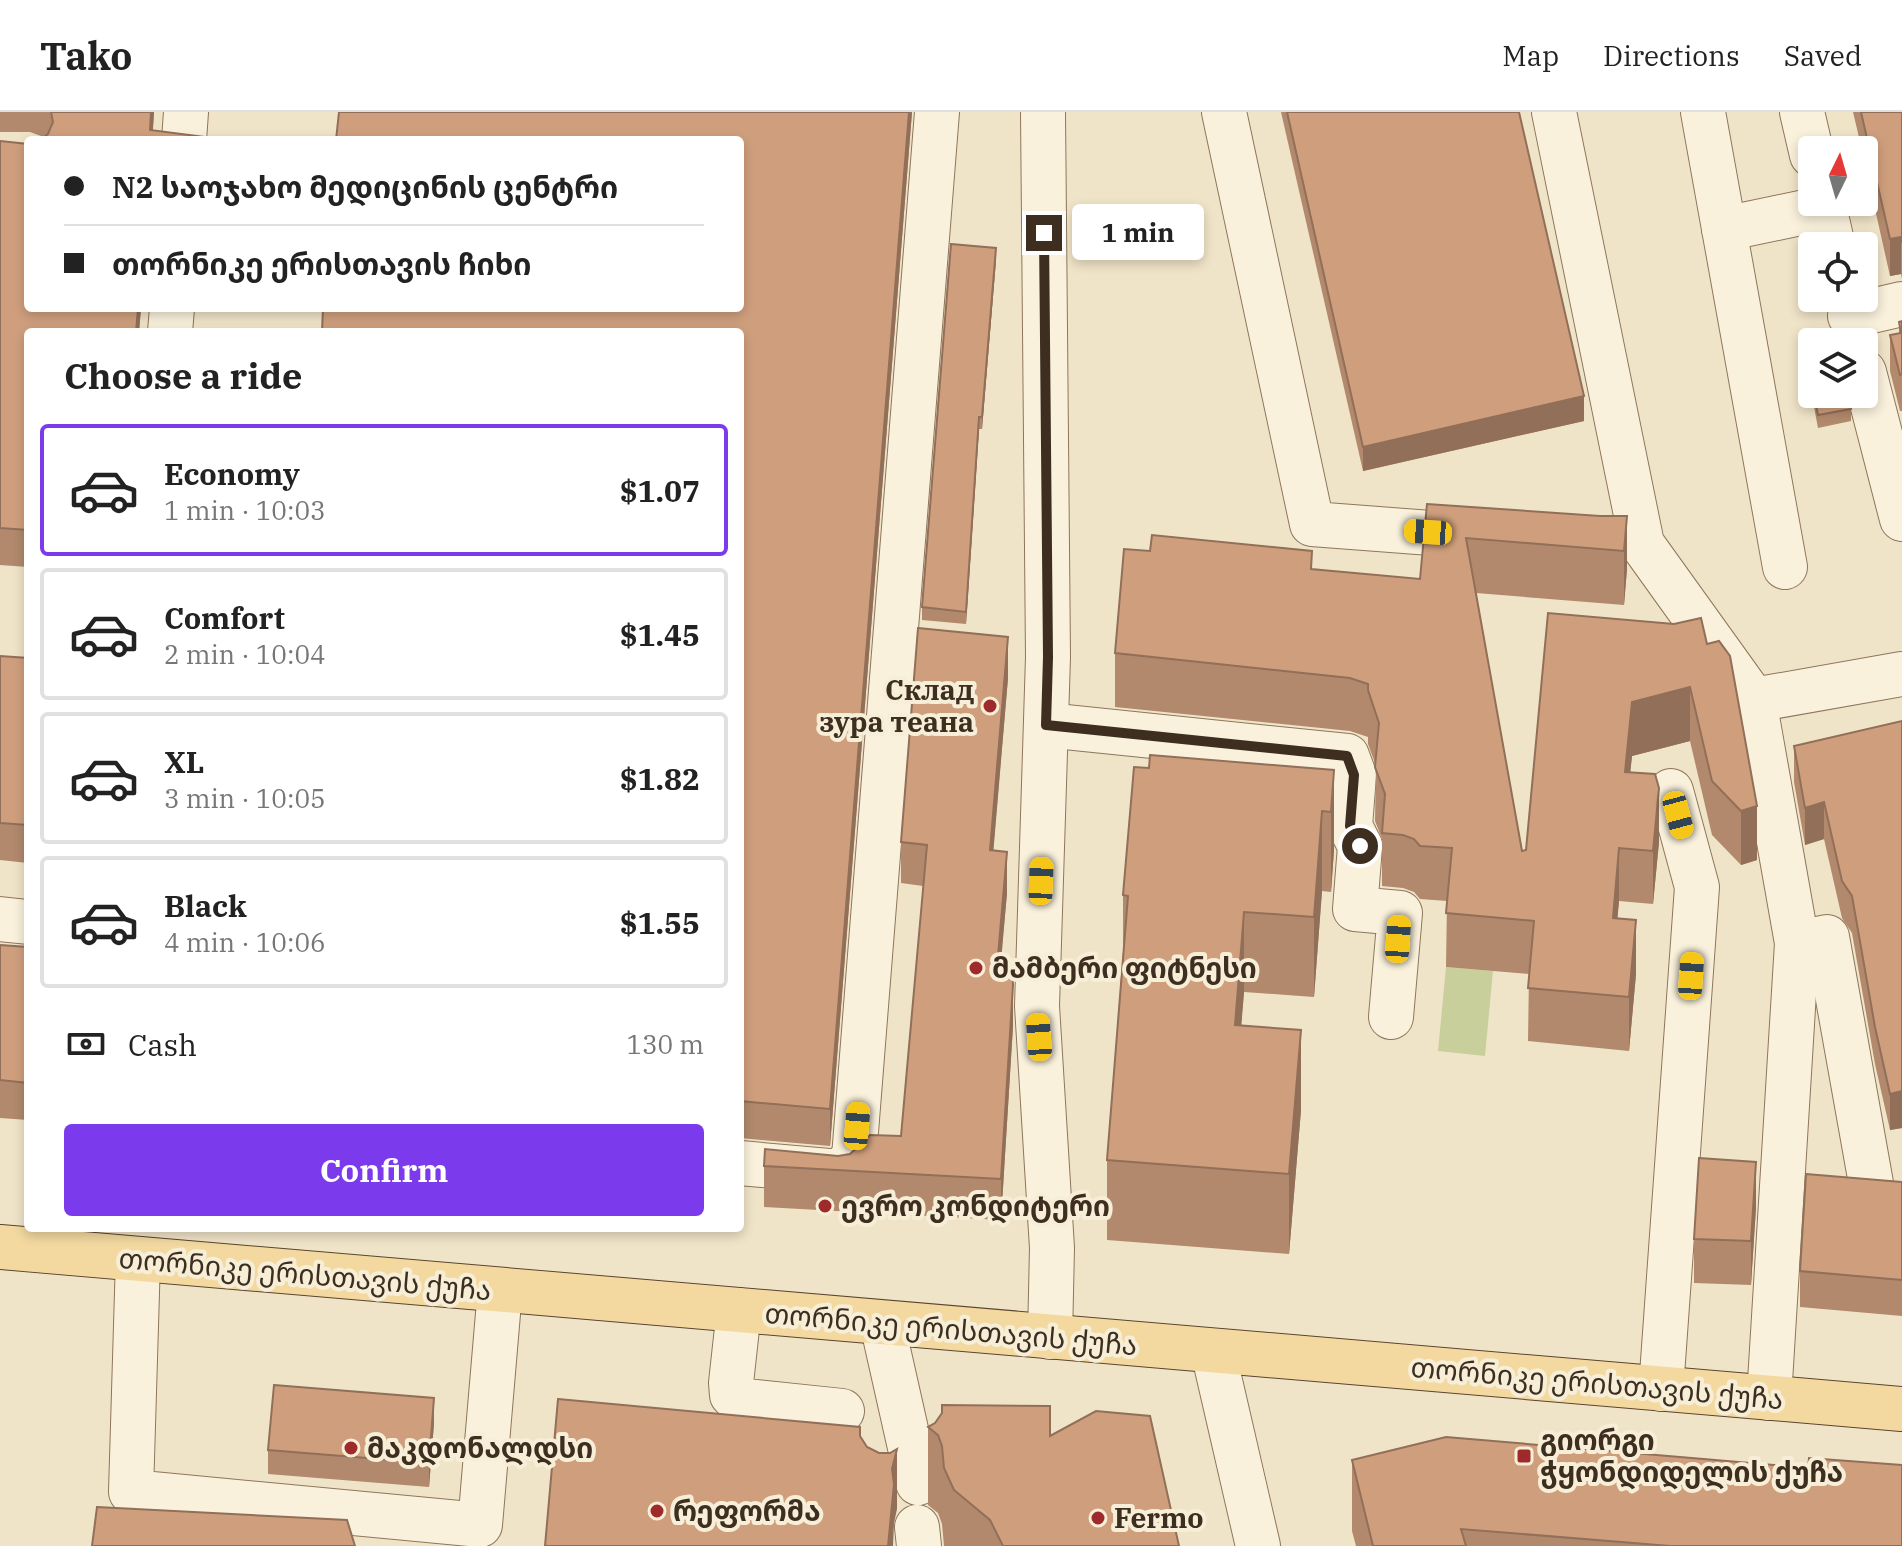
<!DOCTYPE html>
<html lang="en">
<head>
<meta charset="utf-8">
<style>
  :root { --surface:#fff; --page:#f6f6f6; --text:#222; --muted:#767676; --line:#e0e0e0; --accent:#7c3aed }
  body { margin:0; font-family:"IBM Plex Serif","Noto Sans Georgian",serif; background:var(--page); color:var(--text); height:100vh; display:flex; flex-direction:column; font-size:30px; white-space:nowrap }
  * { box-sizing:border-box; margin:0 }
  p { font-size:26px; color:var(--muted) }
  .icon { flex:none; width:44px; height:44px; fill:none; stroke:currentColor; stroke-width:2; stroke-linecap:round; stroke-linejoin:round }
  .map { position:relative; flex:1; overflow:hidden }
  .side { position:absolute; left:24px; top:216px; width:720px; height:904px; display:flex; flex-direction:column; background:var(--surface); border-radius:8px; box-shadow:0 4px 12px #0003 }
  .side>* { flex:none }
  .guide { position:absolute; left:24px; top:24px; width:720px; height:176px; border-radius:8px; box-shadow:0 4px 12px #0003; display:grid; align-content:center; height:176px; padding:0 40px; background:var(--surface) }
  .needle { width:52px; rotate:5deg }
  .fabs { position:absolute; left:1798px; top:24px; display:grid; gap:16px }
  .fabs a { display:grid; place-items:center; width:80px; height:80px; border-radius:8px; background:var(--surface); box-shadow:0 4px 12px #0003; font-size:40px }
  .end { position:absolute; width:36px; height:36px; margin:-18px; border:10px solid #3d2e20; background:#fff; box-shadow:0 0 0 4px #fff }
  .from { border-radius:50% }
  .bubble { position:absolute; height:56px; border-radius:8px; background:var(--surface); box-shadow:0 4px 12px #0003; font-size:26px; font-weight:800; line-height:56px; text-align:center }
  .car { position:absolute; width:24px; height:48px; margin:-24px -12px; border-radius:10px; box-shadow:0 0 6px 2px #0007; background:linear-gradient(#f5c518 24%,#345 0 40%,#f5c518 0 76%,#345 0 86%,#f5c518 0) }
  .guide b { display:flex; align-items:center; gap:28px; height:76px; font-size:30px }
  .guide b+b { border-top:2px solid var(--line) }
  .guide i { width:20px; height:20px; background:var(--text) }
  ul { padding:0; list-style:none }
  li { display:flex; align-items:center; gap:24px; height:132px; margin:0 16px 12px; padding:0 24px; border:4px solid var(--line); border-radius:8px }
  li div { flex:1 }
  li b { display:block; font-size:30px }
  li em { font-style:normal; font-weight:800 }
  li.on { border-color:var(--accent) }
  li>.icon { width:72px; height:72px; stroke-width:1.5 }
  h2 { padding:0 40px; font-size:36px; line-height:96px }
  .pay { display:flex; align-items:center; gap:20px; height:88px; padding:0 40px; font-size:30px }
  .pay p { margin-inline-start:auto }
  .primary-button { display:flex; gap:16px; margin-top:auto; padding:16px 40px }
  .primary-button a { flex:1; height:92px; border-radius:8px; background:var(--accent); color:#fff; font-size:32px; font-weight:800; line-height:92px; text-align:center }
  header { display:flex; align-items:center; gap:48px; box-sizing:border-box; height:112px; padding:0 40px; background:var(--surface); border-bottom:2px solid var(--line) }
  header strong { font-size:38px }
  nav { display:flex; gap:44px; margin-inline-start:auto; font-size:28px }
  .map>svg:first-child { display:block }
  .green { fill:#c9cf9b }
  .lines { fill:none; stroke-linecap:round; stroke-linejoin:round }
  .minor-casing { stroke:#8d765c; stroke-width:46 }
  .major-casing { stroke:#5b4430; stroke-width:46 }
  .minor { stroke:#faf1dc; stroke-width:44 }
  .major { stroke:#f3d9a0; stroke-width:44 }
  .wall { fill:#b2896c }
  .shaded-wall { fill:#916f58 }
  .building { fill:#cf9f7d; stroke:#916f58; stroke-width:2 }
  .route { stroke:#3d2e20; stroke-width:10 }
  .poi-dot { fill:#9e2a2b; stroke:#f7eed8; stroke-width:3 }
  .labels { text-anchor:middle; stroke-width:8; stroke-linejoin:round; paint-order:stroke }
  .poi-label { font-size:28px; font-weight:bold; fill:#3d2e20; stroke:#f7eed8; text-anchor:start }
  .street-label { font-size:28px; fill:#3d2e20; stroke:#f7eed8 }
</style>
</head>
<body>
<header>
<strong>Tako</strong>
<nav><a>Map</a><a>Directions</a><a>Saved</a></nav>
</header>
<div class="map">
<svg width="1902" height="1434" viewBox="0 0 1902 1434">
  <rect width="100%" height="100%" fill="#f0e4c8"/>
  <polygon class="green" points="1446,855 1493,859 1485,944 1438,939"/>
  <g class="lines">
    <g class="minor-casing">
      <g id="minor">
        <polyline points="1043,0 1048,545 1037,894 1052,1136 1050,1225"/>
        <polyline points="1224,0 1312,412 1484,425"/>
        <polyline points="1554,0 1642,432 1754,588 1902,562"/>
        <polyline points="1703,0 1785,455"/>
        <polyline points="1802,0 1812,43"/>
        <polyline points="184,28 186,0"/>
        <polyline points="1823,90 1833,134"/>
        <polyline points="1724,117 1824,96"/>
        <polyline points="1850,204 1902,192"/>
        <polyline points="170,220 172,196"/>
        <polyline points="1864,260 1902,407"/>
        <polyline points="1754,588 1797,831 1827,825 1872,1077"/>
        <polyline points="1046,613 1347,644 1354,663 1350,714 1360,734 1355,797 1400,801 1391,905"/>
        <polyline points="0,807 28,810"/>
        <polyline points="740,1051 840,1060 854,1045 937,0"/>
        <polyline points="138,1147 131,1380 480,1413 500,1178"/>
        <polyline points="739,1198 731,1271 732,1283 737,1288 842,1299"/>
        <polyline points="882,1211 918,1371"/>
        <polyline points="1213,1239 1258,1434"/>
        <polyline points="1661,1277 1697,775 1671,679"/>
        <polyline points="1769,1286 1797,831"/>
        <polyline points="917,1415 919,1434"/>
      </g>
    </g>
    <g class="major-casing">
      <polyline id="major" points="0,1135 1902,1297"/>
    </g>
    <use href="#minor" class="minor"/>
    <use href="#major" class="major"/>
  </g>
  <g class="wall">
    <polygon points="0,0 154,0 153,19 43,26 41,24 30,20 0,20"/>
    <polygon points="912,0 830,1034 740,1026 740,220"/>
    <polygon points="1281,0 1519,0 1584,309 1363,359"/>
    <polygon points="1853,0 1902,0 1902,167 1901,162 1890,164 1864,48 1864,38 1862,38"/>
    <polygon points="0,29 28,196 141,196 139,220 28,220 28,455 0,453"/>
    <polygon points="996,148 982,317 979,317 966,512 922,508 922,495"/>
    <polygon points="1902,209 1902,299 1900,299 1890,259 1890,223 1899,221 1899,210"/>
    <polygon points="1810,261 1812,261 1812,282 1847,282 1851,297 1851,309 1818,316 1810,274"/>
    <polygon points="1427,392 1600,404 1627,404 1627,457 1624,493 1476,481 1522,739 1526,738 1674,512 1701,506 1757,748 1741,753 1712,723 1690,629 1632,644 1630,660 1659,730 1653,792 1619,789 1617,807 1636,862 1629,939 1528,929 1529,862 1446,855 1447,789 1420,787 1414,780 1403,776 1382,774 1382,727 1375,709 1376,654 1368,632 1368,625 1350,619 1115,595 1115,541 1312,457 1420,467"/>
    <polygon points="0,544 28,546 28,751 0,748"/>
    <polygon points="1008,566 993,739 1007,781 1000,855 1013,914 1001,1108 764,1095 764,1054 850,1042 901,1024 923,774 901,771 901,730"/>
    <polygon points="1902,609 1902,1016 1890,1018 1875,952 1852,821 1842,806 1824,727 1805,733 1794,670 1794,634"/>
    <polygon points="1149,656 1334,658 1334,738 1331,780 1322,779 1314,885 1244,880 1241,913 1301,998 1289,1142 1107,1128 1107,1048 1123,839 1123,783"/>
    <polygon points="0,833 28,835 28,1008 0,1006"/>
    <polygon points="1902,1070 1902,1204 1800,1195 1800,1159"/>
    <polygon points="1756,1095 1751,1173 1694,1171 1694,1127"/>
    <polygon points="434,1311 429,1375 268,1362 268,1338"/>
    <polygon points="928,1315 1050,1324 1179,1434 944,1434 942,1412 938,1401 928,1393"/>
    <polygon points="1352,1348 1808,1356 1902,1434 1356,1434 1352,1419"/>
  </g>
  <g class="shaded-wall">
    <polygon points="151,0 154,0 152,28 150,18"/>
    <polygon points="909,0 912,0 830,1034 830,997"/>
    <polygon points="1901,125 1901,162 1890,164 1890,127"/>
    <polygon points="996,136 996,148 982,317 982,305"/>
    <polygon points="138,196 141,196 139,220 136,220"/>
    <polygon points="1584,284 1584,309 1363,359 1363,335"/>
    <polygon points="979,305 979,317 966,512 966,500"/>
    <polygon points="1627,404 1627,457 1624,493 1624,439"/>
    <polygon points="1008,525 1008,566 990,779 990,738"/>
    <polygon points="1690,575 1690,629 1632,644 1625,713 1625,660 1632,590"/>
    <polygon points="1334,658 1334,738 1331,780 1331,700"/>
    <polygon points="1659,676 1659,730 1653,792 1653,739"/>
    <polygon points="1824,690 1824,727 1805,733 1805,696"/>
    <polygon points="1757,694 1757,748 1741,753 1741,699"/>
    <polygon points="1322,699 1322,779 1314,885 1314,805"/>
    <polygon points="1619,736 1619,789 1613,860 1613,806"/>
    <polygon points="1007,740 1007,781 997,896 997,855"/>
    <polygon points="1244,800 1244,880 1235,993 1235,913"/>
    <polygon points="1636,808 1636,862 1629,939 1629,885"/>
    <polygon points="1013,873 1013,914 1001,1108 1001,1067"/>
    <polygon points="1301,918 1301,998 1289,1142 1289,1062"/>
    <polygon points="1902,979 1902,1016 1890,1018 1890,982"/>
    <polygon points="1756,1050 1756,1095 1751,1173 1751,1129"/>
    <polygon points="434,1286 434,1311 429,1375 429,1351"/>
    <polygon points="897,1337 897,1397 894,1411 893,1434 888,1434 892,1357"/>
  </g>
  <g class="building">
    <polygon points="51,0 151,0 150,18 228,28 41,28 48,22 53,10"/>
    <polygon points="339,0 909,0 830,997 740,989 740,220 322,220 323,196 740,196 740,28 336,28"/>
    <polygon points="1287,0 1519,0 1584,284 1363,335"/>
    <polygon points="1861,0 1902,0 1902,131 1901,125 1890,127"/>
    <polygon points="0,29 28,32 28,196 138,196 136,220 28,220 28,418 0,416"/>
    <polygon points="951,132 996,136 982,305 979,305 966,500 922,495"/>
    <polygon points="1902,209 1902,262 1900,263 1890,223 1901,221 1899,210"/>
    <polygon points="1814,282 1847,282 1851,297 1818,303"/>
    <polygon points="1427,392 1600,404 1627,404 1624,439 1466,426 1522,739 1526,738 1548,501 1674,512 1701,506 1707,532 1719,529 1730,544 1757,694 1741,699 1712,669 1690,575 1632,590 1625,660 1655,662 1659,676 1653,739 1619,736 1613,806 1636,808 1629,885 1528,876 1534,809 1446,801 1452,736 1420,734 1414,727 1403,723 1382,721 1385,682 1375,655 1379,611 1368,578 1368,572 1350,566 1115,541 1124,437 1150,439 1152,423 1312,439 1311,457 1420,467"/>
    <polygon points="918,516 1008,525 990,738 1007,740 997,855 1012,856 1013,873 1001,1067 764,1054 765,1037 838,1044 850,1042 870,1023 901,1024 927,733 901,730"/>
    <polygon points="0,544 28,546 28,713 0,711"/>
    <polygon points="1902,609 1902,979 1890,982 1875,915 1852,784 1842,769 1824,690 1805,696 1794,634"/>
    <polygon points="1150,643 1334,658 1331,700 1322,699 1314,805 1244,800 1235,913 1301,918 1289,1062 1107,1048 1128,784 1123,783 1134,655 1149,656"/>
    <polygon points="0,833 28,835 28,971 0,968"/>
    <polygon points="1699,1046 1756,1050 1751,1129 1694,1127"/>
    <polygon points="1806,1062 1902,1070 1902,1168 1800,1159"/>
    <polygon points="274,1273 434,1286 429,1351 268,1338"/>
    <polygon points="558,1287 860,1315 860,1324 867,1335 879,1341 890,1341 897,1337 892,1357 894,1372 888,1434 545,1434"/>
    <polygon points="942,1293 1050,1294 1050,1324 1096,1299 1150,1304 1179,1434 1003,1434 990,1408 954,1378 944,1356 942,1334 938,1323 928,1315 935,1311 942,1301"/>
    <polygon points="1446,1325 1808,1356 1809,1346 1902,1353 1902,1434 1670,1434 1461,1417 1466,1434 1373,1434 1352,1348"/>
    <polygon points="97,1395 347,1408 355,1434 92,1434"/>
  </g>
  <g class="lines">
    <polyline class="route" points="1044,121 1048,545 1046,613 1347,644 1354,663 1350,714 1360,734"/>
  </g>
  <g class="poi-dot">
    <circle cx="990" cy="594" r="8"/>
    <circle cx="976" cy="856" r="8"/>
    <circle cx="825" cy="1094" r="8"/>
    <circle cx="351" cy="1336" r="8"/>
    <rect x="1516" y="1336" width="16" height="16" rx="4"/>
    <circle cx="657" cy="1399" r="8"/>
    <circle cx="1098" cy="1406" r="8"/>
  </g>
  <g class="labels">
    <g class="poi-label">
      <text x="974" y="588" text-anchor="end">Склад<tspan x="974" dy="32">зура теана</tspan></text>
      <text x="992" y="866">მამბერი ფიტნესი</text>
      <text x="841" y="1104">ევრო კონდიტერი</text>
      <text x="1540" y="1338">გიორგი<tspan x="1540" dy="32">ჭყონდიდელის ქუჩა</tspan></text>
      <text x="367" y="1346">მაკდონალდსი</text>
      <text x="673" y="1409">რეფორმა</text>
      <text x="1114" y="1416">Fermo</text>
    </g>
    <g class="street-label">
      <text transform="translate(305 1162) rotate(5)" y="10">თორნიკე ერისთავის ქუჩა</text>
      <text transform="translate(951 1217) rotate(5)" y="10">თორნიკე ერისთავის ქუჩა</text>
      <text transform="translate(1597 1271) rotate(5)" y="10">თორნიკე ერისთავის ქუჩა</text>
    </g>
  </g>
</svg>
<div class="fabs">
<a><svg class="needle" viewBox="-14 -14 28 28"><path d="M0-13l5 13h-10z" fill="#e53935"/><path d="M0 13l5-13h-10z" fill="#767676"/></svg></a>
<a><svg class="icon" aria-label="locate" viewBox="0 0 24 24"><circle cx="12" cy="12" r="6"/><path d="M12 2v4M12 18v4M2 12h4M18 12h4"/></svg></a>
<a><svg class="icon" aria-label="layers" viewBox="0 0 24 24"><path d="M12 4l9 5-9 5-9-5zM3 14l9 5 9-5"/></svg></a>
</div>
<i class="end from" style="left:1360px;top:734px"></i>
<i class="end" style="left:1044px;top:121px"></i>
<div class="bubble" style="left:1072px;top:92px;width:132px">1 min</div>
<i class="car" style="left:1428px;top:420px;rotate:274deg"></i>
<i class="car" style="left:1678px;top:703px;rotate:165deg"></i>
<i class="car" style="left:1041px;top:769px;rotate:2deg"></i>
<i class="car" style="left:1398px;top:827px;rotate:4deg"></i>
<i class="car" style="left:1691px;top:864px;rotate:4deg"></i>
<i class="car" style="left:1039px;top:925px;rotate:356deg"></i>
<i class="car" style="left:857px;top:1014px;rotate:5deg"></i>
<div class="guide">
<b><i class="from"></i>N2 საოჯახო მედიცინის ცენტრი</b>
<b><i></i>თორნიკე ერისთავის ჩიხი</b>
</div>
<section class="side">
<h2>Choose a ride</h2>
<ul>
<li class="on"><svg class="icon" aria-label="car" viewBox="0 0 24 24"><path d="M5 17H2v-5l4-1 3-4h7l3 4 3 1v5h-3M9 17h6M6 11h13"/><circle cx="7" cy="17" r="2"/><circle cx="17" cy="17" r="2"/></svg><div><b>Economy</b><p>1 min · 10:03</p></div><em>$1.07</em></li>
<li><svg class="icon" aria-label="car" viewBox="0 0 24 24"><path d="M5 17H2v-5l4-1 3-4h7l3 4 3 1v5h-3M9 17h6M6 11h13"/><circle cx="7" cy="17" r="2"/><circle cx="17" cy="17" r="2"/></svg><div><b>Comfort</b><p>2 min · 10:04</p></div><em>$1.45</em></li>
<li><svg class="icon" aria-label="car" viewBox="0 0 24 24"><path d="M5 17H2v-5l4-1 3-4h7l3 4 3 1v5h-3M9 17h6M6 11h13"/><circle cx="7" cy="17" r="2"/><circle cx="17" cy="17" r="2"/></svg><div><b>XL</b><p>3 min · 10:05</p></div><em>$1.82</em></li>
<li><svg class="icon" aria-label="car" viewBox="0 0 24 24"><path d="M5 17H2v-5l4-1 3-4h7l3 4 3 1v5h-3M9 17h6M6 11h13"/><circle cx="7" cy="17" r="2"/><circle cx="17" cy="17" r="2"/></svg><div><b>Black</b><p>4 min · 10:06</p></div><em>$1.55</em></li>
</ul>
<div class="pay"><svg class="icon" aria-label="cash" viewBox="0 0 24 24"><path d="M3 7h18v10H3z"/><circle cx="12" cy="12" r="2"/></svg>Cash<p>130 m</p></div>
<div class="primary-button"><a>Confirm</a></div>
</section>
</div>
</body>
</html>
